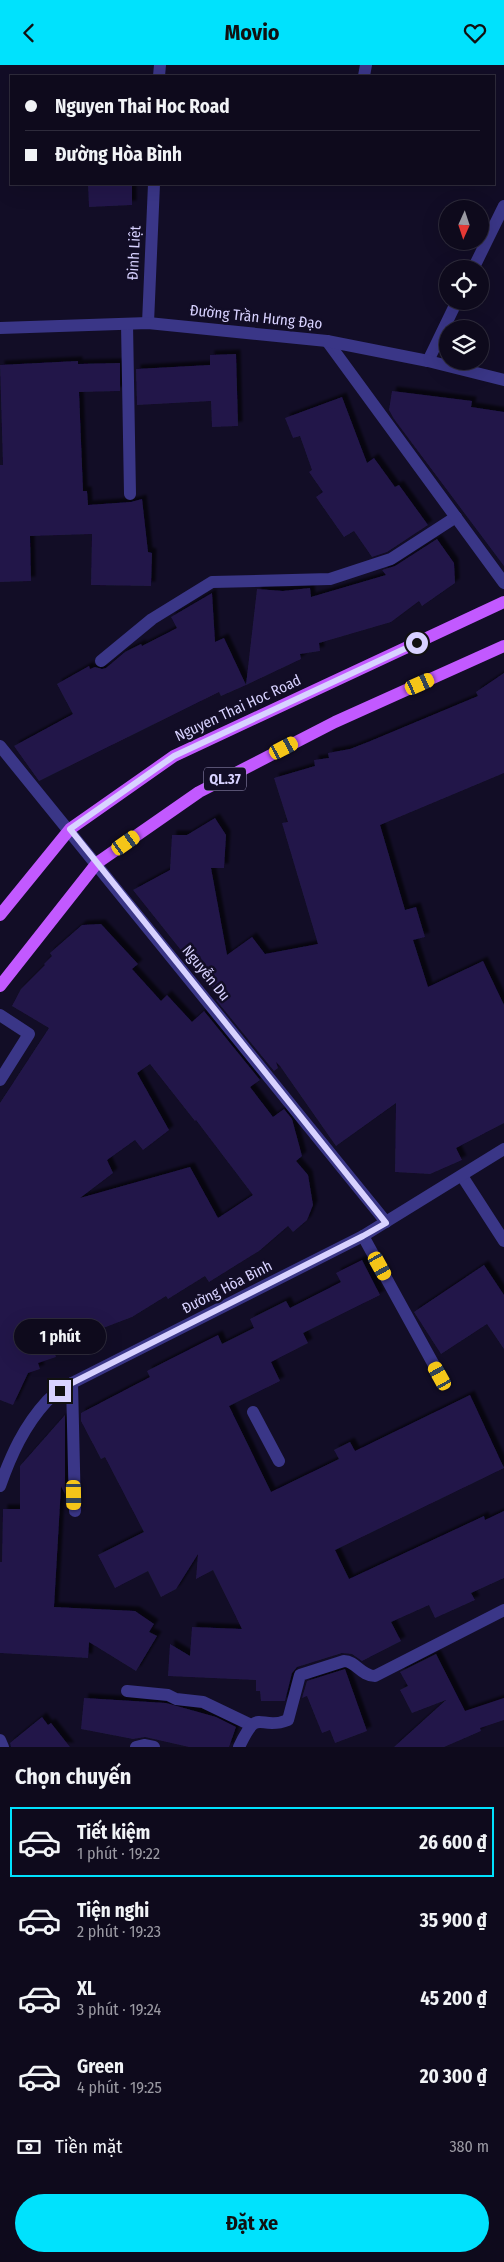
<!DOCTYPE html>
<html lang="vi">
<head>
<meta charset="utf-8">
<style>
  :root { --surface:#0e0a1c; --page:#1c1829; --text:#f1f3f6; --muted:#9b9aa3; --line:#2e2b3b; --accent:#00e2fd }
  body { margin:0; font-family:"Fira Sans Condensed",sans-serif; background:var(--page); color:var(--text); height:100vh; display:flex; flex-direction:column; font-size:19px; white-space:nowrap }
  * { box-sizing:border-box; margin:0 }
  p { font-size:16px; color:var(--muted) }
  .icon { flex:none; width:28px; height:28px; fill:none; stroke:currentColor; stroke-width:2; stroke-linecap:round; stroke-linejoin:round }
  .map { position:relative; height:1682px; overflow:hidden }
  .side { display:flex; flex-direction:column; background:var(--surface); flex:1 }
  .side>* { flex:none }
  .guide { position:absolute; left:10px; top:10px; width:485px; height:110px; border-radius:0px; box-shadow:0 5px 20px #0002,0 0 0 1px var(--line); display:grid; align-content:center; height:110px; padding:0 15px; background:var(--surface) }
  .needle { width:32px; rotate:183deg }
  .controls { position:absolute; left:439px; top:135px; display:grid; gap:10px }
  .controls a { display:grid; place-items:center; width:50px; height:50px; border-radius:50%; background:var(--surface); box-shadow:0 5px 20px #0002,0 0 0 1px var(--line); font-size:25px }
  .end { position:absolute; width:22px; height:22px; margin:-11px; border:6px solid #d8d2ff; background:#111; box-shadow:0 0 0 2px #111 }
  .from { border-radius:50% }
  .bubble { position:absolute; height:35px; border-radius:18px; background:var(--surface); box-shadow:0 5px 20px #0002,0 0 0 1px var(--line); font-size:16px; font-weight:700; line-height:35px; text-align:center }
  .car { position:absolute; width:15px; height:30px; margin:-15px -8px; border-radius:6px; box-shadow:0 0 4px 1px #0007; background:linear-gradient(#f5c518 24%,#345 0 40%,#f5c518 0 76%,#345 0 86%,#f5c518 0) }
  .guide b { display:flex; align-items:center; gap:18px; height:48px; font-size:19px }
  .guide b+b { border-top:1px solid var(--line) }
  .guide i { width:12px; height:12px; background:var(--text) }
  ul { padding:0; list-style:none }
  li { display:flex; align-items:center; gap:15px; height:70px; margin:0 10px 8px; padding:0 5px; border:2px solid transparent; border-radius:0px }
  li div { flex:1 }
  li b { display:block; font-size:19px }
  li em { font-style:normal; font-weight:700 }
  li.current { border-color:var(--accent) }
  li>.icon { width:45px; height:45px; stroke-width:1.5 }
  h2 { padding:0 15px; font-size:22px; line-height:60px }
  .pay { display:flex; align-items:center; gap:12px; height:55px; padding:0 15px; font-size:19px }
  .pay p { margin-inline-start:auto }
  .primary-button { display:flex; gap:10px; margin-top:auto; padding:10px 15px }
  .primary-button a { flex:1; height:58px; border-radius:30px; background:var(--accent); color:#111; font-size:20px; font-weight:700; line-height:58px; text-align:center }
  header { display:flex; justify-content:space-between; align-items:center; height:65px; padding:0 15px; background:var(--accent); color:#111; font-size:22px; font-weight:700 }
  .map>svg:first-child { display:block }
  .building { fill:#221848; fill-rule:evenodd; filter:url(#shadow) }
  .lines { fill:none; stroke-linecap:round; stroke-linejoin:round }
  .service { stroke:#3a3687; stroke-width:12 }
  .minor { stroke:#3a3687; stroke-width:12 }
  .tertiary { stroke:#3a3687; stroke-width:12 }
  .primary { stroke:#c259ff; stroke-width:12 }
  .route { stroke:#d8d2ff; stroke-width:6 }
  .labels { text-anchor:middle; stroke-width:5; stroke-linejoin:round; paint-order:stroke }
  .shield { fill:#120d26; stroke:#9d97be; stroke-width:1 }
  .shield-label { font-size:14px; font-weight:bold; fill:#d8d2ff }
  .street-label { font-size:15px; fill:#d8d2ff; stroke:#120d26 }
</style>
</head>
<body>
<header><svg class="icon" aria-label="back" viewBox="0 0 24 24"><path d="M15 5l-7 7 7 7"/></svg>Movio<svg class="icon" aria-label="heart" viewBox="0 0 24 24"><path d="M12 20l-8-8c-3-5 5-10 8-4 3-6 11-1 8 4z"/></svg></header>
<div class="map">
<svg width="504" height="1682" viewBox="0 0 504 1682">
  <defs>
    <filter id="shadow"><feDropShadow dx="4.5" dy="-4.5" stdDeviation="1" flood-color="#0009"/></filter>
  </defs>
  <rect width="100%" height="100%" fill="#120d26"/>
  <g class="building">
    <polygon points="88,119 132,119 132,140 89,142"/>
    <polygon points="236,289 238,361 212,362 211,336 137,340 136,304 210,300 210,290"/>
    <polygon points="78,296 78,299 120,298 120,326 79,327 83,426 87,426 88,440 131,437 142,434 148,487 152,488 151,521 91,520 92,469 30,471 31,516 0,517 0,400 3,400 0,300"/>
    <polygon points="392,326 472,336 471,342 504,347 504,501 394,354 389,345"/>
    <polygon points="342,332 367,398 374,393 395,422 399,420 428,460 387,487 372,492 354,466 344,472 316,432 323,427 309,407 312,405 300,371 293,373 285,353"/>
    <polygon points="437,474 454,498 455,518 422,541 419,536 391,557 319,578 320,586 300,589 301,594 246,620 257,524 283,526 310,523 311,532 386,510 382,505 395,501"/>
    <polygon points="212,528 215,577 224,573 246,620 221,631 219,627 39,716 14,681 73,649 57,619 89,601 90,604 95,602 102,604 106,603 125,587 141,579 142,581 177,563 171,552"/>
    <polygon points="504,608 504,708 380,760 405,845 416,842 425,872 413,875 428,922 483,896 504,940 504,1058 456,1083 462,1095 430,1109 395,1107 396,1038 336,1081 280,1001 276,997 278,1003 274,1006 216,935 220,932 190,892 188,894 133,825 170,805 172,770 187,770 215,753 226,770 224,803 211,803 227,890 252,872 265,889 318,879 282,758 288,757 274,713 315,701 314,695 329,693 328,688 350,684 368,677 478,631 476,627"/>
    <path d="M101,859L138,899L132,904L161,936L167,930L192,957L204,946L260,1015L250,1022L273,1052L284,1044L292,1054L302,1091L296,1096L308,1110L313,1140L307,1155L293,1167L288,1161L259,1186L209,1217L205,1211L168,1234L166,1231L132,1252L53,1282L56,1292L38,1298L40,1304L28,1308L13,1340L0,1335V1038L49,963L12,941L21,924L45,900L44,899L52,891L50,888L82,860ZM150,999L195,1056L196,1055L253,1130L218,1153L190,1102L80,1133L113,1108L107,1095L135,1075L143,1085L169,1065L137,1008Z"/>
    <polygon points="362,1195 380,1230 303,1268 308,1278 271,1297 280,1316 229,1341 271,1427 339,1394 334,1385 350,1377 355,1386 470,1330 504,1403 335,1485 349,1514 484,1451 485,1455 504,1446 504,1513 471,1528 475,1535 435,1553 429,1540 391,1557 401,1576 362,1596 352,1589 342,1588 297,1602 292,1608 285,1636 261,1636 260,1626 256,1626 256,1615 168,1611 170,1579 190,1591 192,1562 242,1564 213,1505 196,1514 198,1489 176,1524 161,1532 148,1506 115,1523 98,1490 144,1467 105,1392 101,1394 81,1356 81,1348 150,1312 147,1306 200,1279 218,1270 222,1279 254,1263 250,1254 286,1236 290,1243 341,1217 336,1208"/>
    <polygon points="484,1200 504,1230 504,1284 487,1259 441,1289 414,1247"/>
    <polygon points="65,1350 65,1429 61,1421 54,1542 135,1546 154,1559 149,1567 157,1571 136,1606 89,1577 88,1593 0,1588 0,1497 2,1497 3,1444 20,1444 20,1401"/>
    <polygon points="436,1589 465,1646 504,1633 504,1655 480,1663 481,1666 444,1682 394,1682 446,1635 412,1648 400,1625 408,1621 400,1607"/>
    <polygon points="345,1604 367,1666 335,1678 330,1665 322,1668 307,1631 302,1633 307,1616"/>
    <polygon points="84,1633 166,1638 216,1652 236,1662 229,1682 189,1682 145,1672 133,1674 81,1664"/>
    <polygon points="42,1652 48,1660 51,1658 70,1682 11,1682 10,1678"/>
  </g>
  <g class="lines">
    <g class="service">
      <polyline points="364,11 366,0"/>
      <polyline points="127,259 130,429"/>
      <polyline points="101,596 152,554 212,517 330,514 391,494 456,452"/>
      <polyline points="0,950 29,969 0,1015"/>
      <polyline points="462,1111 504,1176"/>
      <polyline points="363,1171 440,1311"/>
      <polyline points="72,1318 75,1446"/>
      <polyline points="253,1347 279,1396"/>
      <polyline points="127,1626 168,1630 176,1634 203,1637 251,1660"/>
    </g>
    <g class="minor">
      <polyline points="159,11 160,0"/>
      <polyline points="473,204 504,141"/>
      <polyline points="148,258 154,119"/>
      <polyline points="327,276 504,518"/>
      <polyline points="428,296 457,236"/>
      <polyline points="0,681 386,1157"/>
      <polyline points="0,1675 3,1682"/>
      <polyline points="136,1682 144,1680 154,1682"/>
      <path d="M239,1682C259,1639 258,1667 288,1655L300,1610L344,1596C356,1596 361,1611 375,1611L504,1545"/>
    </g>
    <g class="tertiary">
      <polyline points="0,263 148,258 327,276 428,296 504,315"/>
      <path d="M0,1421C11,1390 24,1361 47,1336C54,1329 64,1324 72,1318L363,1171L504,1084"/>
    </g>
    <g class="primary">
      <polyline points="0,850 70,764 174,691 504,537"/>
      <polyline points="0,921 97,798 199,727 335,657 504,581"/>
    </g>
  </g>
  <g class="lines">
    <polyline class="route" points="60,1326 72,1318 363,1171 386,1158 70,764 174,691 417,578"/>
  </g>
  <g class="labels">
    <rect class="shield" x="204" y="702.5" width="42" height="23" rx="4"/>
    <g class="shield-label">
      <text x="225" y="719">QL.37</text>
    </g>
    <g class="street-label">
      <text transform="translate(134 188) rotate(-87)" y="5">Đinh Liệt</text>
      <text transform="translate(256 252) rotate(6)" y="5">Đường Trần Hưng Đạo</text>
      <text transform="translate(238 643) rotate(-25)" y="5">Nguyen Thai Hoc Road</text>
      <text transform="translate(206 908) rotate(51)" y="5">Nguyễn Du</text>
      <text transform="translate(227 1222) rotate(-27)" y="5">Đường Hòa Bình</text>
    </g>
  </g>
</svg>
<div class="controls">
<a><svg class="needle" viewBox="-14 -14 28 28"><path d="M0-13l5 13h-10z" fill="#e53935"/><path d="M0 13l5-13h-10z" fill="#9b9aa3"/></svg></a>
<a><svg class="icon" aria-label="locate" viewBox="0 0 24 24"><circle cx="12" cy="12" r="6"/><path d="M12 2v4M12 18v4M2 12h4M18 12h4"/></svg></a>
<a><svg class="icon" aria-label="layers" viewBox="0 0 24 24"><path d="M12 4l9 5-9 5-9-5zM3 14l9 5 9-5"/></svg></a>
</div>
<i class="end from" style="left:417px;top:578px"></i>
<i class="end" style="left:60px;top:1326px"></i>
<div class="bubble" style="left:14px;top:1254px;width:92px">1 phút</div>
<i class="car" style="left:420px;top:619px;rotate:66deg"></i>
<i class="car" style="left:284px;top:683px;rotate:62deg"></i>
<i class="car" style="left:126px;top:778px;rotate:55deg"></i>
<i class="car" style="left:380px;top:1201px;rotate:151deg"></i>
<i class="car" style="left:440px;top:1311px;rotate:331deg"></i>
<i class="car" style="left:74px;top:1430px;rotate:179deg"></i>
<div class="guide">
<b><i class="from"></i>Nguyen Thai Hoc Road</b>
<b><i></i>Đường Hòa Bình</b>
</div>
</div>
<section class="side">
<h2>Chọn chuyến</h2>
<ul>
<li class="current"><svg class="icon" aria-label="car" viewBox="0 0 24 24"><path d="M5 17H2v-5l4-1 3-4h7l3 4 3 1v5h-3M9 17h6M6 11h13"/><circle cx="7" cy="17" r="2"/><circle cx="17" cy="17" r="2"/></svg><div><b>Tiết kiệm</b><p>1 phút · 19:22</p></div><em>26 600 ₫</em></li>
<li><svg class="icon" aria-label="car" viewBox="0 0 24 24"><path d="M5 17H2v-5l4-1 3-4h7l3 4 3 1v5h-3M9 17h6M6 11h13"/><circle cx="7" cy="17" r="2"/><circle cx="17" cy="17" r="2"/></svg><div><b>Tiện nghi</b><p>2 phút · 19:23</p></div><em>35 900 ₫</em></li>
<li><svg class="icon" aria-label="car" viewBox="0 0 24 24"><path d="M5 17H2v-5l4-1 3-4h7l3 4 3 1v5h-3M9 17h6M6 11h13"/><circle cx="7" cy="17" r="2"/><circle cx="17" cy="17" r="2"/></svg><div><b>XL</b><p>3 phút · 19:24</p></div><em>45 200 ₫</em></li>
<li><svg class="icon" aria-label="car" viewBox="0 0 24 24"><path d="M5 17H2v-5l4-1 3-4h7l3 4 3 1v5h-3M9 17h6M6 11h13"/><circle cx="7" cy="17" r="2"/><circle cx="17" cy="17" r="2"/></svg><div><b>Green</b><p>4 phút · 19:25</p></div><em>20 300 ₫</em></li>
</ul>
<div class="pay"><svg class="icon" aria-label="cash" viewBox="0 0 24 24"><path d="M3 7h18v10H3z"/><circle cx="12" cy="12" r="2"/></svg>Tiền mặt<p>380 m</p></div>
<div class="primary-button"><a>Đặt xe</a></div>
</section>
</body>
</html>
